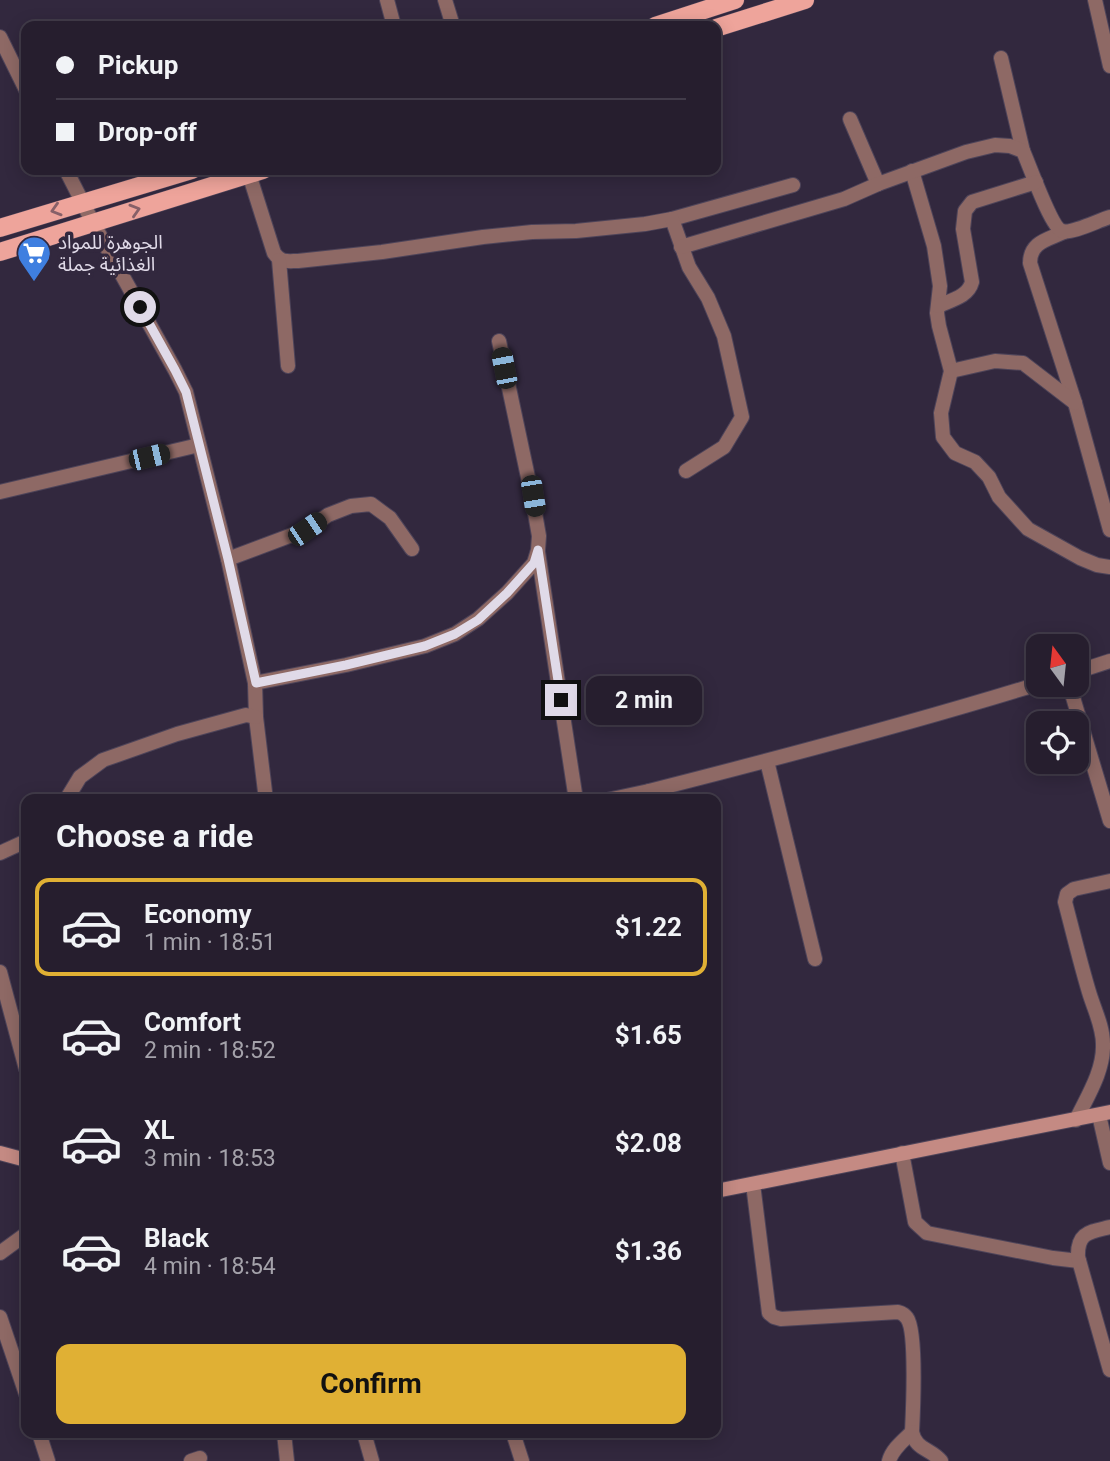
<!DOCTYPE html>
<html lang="en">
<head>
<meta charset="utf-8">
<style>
  :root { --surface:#261e2e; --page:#2e2736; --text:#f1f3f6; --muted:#a4a2aa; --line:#423c4a; --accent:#e0b034 }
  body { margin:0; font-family:Roboto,"Noto Sans Arabic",sans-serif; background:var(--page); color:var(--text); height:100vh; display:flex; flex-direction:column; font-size:26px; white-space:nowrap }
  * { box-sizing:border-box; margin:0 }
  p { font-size:23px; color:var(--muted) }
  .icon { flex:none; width:38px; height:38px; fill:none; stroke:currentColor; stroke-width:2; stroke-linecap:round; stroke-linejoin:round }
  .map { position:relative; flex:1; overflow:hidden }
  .details { position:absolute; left:21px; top:794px; width:700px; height:644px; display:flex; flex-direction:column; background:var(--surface); border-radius:14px; box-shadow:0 4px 18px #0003,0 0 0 2px var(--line) }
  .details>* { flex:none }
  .hud { position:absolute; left:21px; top:21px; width:700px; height:154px; border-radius:14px; box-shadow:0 4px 18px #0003,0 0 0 2px var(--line); display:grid; align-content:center; height:154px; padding:0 35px; background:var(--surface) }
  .needle { width:46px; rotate:345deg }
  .controls { position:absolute; left:1026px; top:634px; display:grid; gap:14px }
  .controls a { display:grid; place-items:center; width:63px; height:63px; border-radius:14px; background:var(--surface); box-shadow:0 4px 18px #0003,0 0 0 2px var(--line); font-size:35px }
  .end { position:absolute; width:32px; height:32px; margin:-16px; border:9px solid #e0dae8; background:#111; box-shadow:0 0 0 4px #111 }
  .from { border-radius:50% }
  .bubble { position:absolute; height:49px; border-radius:14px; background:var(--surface); box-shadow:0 4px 18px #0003,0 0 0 2px var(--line); font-size:23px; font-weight:700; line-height:49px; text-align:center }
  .car { position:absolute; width:21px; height:42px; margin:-21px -10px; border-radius:9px; box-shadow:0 0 5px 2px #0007; background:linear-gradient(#222 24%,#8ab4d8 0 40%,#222 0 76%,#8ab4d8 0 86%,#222 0) }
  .hud b { display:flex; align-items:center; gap:24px; height:66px; font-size:26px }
  .hud b+b { border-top:2px solid var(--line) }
  .hud i { width:18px; height:18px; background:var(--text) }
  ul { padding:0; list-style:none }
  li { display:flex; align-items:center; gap:21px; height:98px; margin:0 14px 10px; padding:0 21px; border:4px solid transparent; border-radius:14px }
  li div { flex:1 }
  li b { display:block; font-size:26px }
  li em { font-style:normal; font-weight:700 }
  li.selected { border-color:var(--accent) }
  li>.icon { width:63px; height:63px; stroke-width:1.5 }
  h2 { padding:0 35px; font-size:32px; line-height:84px }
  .primary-button { display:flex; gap:14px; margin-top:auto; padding:14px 35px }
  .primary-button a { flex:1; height:80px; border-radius:14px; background:var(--accent); color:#111; font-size:28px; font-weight:700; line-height:80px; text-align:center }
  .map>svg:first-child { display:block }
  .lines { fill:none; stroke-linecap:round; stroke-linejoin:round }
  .street-casing { stroke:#4e4459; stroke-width:16 }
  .secondary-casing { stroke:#4e4459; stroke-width:16 }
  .primary-casing { stroke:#4e4459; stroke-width:19 }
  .street { stroke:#8e6965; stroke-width:14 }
  .secondary { stroke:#c48a83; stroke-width:14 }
  .primary { stroke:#eea49b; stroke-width:18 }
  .oneway { stroke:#876068 }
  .route { stroke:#e0dae8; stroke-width:9 }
  .labels { text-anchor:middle; stroke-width:7; stroke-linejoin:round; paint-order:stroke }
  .poi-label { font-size:19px; fill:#e0dae8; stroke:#32283e; text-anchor:start }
</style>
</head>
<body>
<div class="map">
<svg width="1110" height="1461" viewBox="0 0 1110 1461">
  <rect width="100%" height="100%" fill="#32283e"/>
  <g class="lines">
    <g class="street-casing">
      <g id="street">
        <polyline points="387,0 394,26"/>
        <polyline points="445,0 453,26"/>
        <polyline points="1095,0 1110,66"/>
        <polyline points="0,37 26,90"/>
        <polyline points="1001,58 1023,151"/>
        <polyline points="850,119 878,184"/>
        <polyline points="66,170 93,223 175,370 186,392 228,559 255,683 256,717 266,800"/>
        <polyline points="912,171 934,246 940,286 937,313 939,326 951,371 941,413 943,437 955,453 975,462 989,477 999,497 1028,529 1080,558 1097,565 1110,567"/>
        <path d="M249,174L274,253C281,263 287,261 298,261L382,252L483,237L532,232L576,231L645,224L672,219L793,185"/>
        <polyline points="672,219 689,267 708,298 724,336 742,417 724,447 686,471"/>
        <path d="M1064,232C1047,240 1030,242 1030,263L1075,403L1110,530"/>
        <path d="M681,247L844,199L878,184L966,152L995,145L1010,146L1023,151C1029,164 1051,227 1062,231C1072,234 1099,220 1110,217"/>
        <polyline points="279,260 288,366"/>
        <path d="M938,306C951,300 968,297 972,282L963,229L965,211L972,202L1036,182"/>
        <polyline points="951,371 995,361 1023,363 1075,403"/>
        <polyline points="0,492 199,445"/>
        <polyline points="538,552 576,800"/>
        <polyline points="228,559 308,529 328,515 351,506 371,504 390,518 412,549"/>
        <polyline points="1076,672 1110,661"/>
        <polyline points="255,683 346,665 425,646 455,634 478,619 507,593 534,563 538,550 539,536 532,496 499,341"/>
        <polyline points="1069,684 1110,821"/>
        <polyline points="767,761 815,959"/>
        <polyline points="66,800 80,777 103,760 177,734 246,715 256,717"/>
        <polyline points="607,800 649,791"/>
        <path d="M649,800V791C779,758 909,724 1038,684"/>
        <polyline points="0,853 26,841"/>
        <polyline points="0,972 26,1069"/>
        <polyline points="1099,1115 1110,1163"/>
        <path d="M1076,1120C1087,1097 1104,1071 1103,1044C1103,1026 1094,1009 1089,992C1080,962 1073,932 1065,902L1067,894L1074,889L1110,881"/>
        <polyline points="902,1153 915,1222 927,1233 1053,1258 1079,1261"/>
        <path d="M753,1184L769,1313L774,1317L781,1319L898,1312C902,1313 905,1315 907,1318C917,1331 913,1412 912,1432C916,1450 930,1448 941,1461"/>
        <path d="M1110,1227C1090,1232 1077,1232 1078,1257L1110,1370"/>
        <polyline points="0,1253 26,1234"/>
        <polyline points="0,1317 26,1394"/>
        <polyline points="39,1433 48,1461"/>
        <polyline points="284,1433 287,1461"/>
        <polyline points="364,1433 372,1461"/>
        <polyline points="513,1433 522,1461"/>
        <polyline points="191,1461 200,1458"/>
        <path d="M889,1461C892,1449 904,1440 912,1432"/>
      </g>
    </g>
    <g class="secondary-casing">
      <g id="secondary">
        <polyline points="0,1153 26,1160"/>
        <polyline points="716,1191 1110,1112"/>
      </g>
    </g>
    <g class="primary-casing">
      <g id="primary">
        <polyline points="655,26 735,0"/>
        <polyline points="716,28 805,0"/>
        <polyline points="0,228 192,170"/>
        <polyline points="0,252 263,170"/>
      </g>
    </g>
    <use href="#street" class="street"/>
    <use href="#secondary" class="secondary"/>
    <use href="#primary" class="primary"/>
  </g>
  <defs><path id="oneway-chevron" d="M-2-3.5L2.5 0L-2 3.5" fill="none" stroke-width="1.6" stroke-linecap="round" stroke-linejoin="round" transform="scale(1.75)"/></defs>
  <g class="oneway">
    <use href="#oneway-chevron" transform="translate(56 210) rotate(163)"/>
    <use href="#oneway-chevron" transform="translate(135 210) rotate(-17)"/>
  </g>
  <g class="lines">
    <polyline class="route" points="140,307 175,370 186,392 228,559 256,683 346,665 425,646 455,634 478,620 507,593 534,563 538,550 561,700"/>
  </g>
  <defs>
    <g id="supermarket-pin" transform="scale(1.75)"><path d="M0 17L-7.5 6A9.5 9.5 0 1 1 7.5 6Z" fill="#3f7fe0" stroke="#32283e"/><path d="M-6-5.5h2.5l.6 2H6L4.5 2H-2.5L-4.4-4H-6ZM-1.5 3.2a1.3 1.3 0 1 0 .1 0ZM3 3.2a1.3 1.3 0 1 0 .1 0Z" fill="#fff"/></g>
  </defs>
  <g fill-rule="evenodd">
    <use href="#supermarket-pin" x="34" y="253"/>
  </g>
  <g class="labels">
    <g class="poi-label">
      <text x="58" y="249">الجوهرة للمواد<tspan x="58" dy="22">الغذائية جملة</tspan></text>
    </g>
  </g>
</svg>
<div class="controls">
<a><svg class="needle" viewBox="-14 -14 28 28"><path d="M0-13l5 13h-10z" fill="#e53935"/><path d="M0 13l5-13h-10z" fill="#a4a2aa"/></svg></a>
<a><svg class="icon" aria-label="locate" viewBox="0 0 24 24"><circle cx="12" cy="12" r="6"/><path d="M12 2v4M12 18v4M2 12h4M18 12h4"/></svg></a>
</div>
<i class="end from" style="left:140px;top:307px"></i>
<i class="end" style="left:561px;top:700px"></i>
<div class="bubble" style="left:586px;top:676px;width:116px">2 min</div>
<i class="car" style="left:504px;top:368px;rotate:349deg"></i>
<i class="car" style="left:149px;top:457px;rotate:77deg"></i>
<i class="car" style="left:533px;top:496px;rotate:171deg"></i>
<i class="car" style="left:307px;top:529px;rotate:56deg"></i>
<div class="hud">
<b><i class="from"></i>Pickup</b>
<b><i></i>Drop-off</b>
</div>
<section class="details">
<h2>Choose a ride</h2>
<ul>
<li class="selected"><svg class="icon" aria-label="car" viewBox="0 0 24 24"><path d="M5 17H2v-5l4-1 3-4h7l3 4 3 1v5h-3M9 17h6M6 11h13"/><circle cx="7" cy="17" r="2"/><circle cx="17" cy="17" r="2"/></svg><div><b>Economy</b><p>1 min · 18:51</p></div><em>$1.22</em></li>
<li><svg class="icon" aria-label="car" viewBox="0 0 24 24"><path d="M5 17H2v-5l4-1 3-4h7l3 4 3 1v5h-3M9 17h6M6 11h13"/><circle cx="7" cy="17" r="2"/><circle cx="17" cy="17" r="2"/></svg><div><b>Comfort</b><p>2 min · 18:52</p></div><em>$1.65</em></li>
<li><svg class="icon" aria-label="car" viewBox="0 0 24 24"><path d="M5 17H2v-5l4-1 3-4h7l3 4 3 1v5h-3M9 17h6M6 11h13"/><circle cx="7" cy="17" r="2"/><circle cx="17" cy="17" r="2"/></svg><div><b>XL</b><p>3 min · 18:53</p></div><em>$2.08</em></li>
<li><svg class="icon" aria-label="car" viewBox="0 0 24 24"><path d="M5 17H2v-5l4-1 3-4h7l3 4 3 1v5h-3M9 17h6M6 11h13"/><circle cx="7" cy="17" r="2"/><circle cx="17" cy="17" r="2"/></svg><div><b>Black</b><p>4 min · 18:54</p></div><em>$1.36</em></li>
</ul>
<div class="primary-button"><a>Confirm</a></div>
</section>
</div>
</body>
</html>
